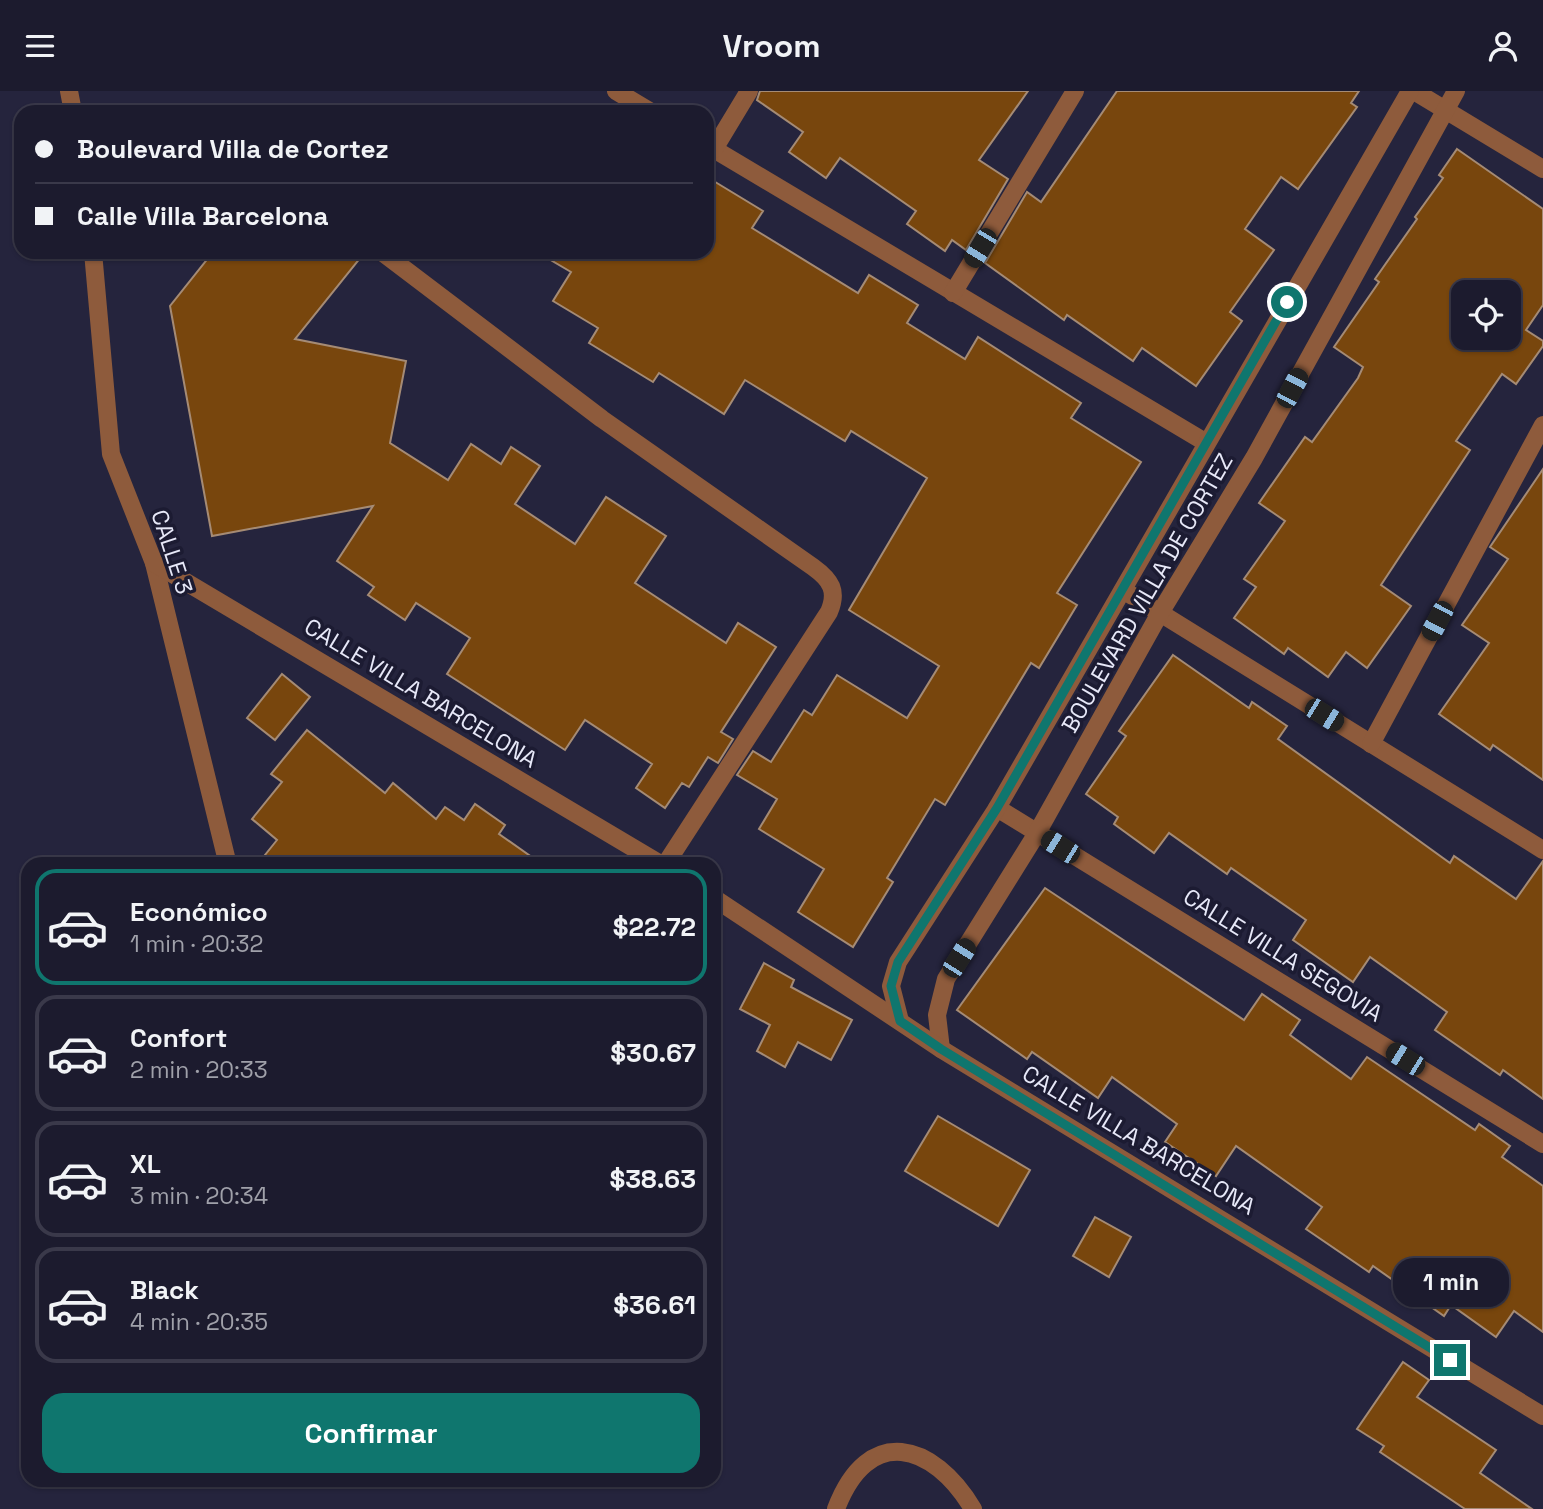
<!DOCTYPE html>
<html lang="es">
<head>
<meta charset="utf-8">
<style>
  :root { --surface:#1c1b2e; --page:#29283a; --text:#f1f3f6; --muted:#a0a1aa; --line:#3a394a; --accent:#0f766e }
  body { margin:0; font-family:"Space Grotesk",sans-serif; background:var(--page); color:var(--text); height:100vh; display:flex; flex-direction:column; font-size:26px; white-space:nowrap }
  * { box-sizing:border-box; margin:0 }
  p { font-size:23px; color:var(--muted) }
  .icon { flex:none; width:38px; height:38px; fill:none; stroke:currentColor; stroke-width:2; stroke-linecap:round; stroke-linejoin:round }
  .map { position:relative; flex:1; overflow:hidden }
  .details { position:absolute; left:21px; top:766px; width:700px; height:630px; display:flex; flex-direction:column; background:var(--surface); border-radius:21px; box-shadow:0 2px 5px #0004,0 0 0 2px var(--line) }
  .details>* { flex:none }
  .banner { position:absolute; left:14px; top:14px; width:700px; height:154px; border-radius:21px; box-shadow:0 2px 5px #0004,0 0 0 2px var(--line); display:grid; align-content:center; height:154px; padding:0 21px; background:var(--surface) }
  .controls { position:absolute; left:1451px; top:189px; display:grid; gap:14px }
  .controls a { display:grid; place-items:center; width:70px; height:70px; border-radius:14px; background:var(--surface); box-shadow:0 2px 5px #0004,0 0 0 2px var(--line); font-size:35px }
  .end { position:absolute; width:32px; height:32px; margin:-16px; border:9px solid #0f766e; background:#fff; box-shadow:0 0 0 4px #fff }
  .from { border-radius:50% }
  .bubble { position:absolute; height:49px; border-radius:21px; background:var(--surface); box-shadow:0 2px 5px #0004,0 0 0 2px var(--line); font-size:23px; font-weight:800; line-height:49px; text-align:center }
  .car { position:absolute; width:21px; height:42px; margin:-21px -10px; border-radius:9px; box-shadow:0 0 5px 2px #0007; background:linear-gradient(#222 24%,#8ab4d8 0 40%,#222 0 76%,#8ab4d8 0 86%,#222 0) }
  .banner b { display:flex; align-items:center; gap:24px; height:66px; font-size:26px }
  .banner b+b { border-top:2px solid var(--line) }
  .banner i { width:18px; height:18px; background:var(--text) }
  ul { padding:12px 0 0; list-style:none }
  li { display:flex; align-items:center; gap:21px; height:116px; margin:0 14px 10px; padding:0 7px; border:4px solid var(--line); border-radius:21px }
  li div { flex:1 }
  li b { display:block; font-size:26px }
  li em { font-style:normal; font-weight:800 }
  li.active { border-color:var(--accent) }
  li>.icon { width:63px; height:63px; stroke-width:1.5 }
  .cta { display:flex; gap:14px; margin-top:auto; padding:14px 21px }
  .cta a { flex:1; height:80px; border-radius:21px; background:var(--accent); color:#fff; font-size:28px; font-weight:800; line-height:80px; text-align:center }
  header { display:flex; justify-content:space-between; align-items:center; height:91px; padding:0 21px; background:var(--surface); font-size:32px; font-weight:800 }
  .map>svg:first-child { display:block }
  .building { fill:#78460d; stroke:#a58b75; stroke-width:2; fill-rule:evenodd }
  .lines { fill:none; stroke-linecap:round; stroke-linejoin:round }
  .minor { stroke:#8e5b3c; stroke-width:18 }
  .tertiary { stroke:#8e5b3c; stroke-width:18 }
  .route { stroke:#0f766e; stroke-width:9 }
  .labels { text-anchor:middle; stroke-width:7; stroke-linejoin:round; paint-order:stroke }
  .street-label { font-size:23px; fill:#e7e8f8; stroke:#1c1b32 }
</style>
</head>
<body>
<header><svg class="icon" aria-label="menu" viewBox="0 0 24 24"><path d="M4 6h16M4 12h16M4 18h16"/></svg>Vroom<svg class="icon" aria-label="person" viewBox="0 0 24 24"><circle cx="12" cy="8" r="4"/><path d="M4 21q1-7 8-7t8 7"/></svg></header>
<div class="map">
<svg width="1543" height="1418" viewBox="0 0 1543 1418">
  <rect width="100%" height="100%" fill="#25243d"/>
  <g class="building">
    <polygon points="760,0 1028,0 979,69 1008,88 966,159 952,149 945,160 907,133 916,120 840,67 826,87 789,61 803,41 757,9"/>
    <polygon points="1117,0 1359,0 1351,12 1357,16 1298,98 1281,86 1245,138 1274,159 1230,221 1242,230 1196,295 1142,257 1133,270 1067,224 1064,229 985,172 1027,101 1041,111"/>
    <path d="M1457,58L1543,118V214L1526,239L1543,250V255L1516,293L1502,283L1456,350L1470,359L1381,494L1411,515L1367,577L1346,561L1328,586L1288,557L1284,563L1234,527L1256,496L1244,488L1285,430L1259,412L1305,346L1312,351L1358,287L1363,276L1334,256L1379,191L1375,188L1417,128L1415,126L1443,87L1439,84ZM1463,201H1508V247H1463Z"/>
    <polygon points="707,86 763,120 752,137 858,202 869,184 918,214 907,232 965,268 978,246 1081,312 1071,327 1141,371 1057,502 1077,514 1039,577 1031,572 945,714 935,708 887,787 893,791 853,856 798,821 824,778 759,738 777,708 737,684 753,660 771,671 804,619 812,624 837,584 907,627 939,575 849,519 927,387 851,340 845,350 745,289 724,323 659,282 653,291 589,252 598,237 553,210 571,181 537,161 707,161"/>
    <polygon points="213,161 365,161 295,248 406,270 390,352 448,389 471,353 501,373 511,356 540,375 515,413 575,453 606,406 666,445 635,492 726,552 738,532 776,556 721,641 733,648 718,672 708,666 689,696 682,692 665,717 636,697 652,673 585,629 565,659 447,583 470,547 416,512 405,529 368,504 374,496 337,470 373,415 212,445 170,215"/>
    <polygon points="1543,378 1543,689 1493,654 1490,659 1439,623 1489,552 1462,534 1508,468 1490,456"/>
    <polygon points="1173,564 1249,617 1252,611 1287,635 1278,648 1450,772 1454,765 1516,808 1543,770 1543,1008 1503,979 1500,984 1435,939 1447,921 1370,866 1353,891 1293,849 1306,829 1231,777 1227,783 1169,742 1154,762 1114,733 1118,726 1086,703 1126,645 1119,640"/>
    <polygon points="282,583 310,606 275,649 247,627"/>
    <polygon points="307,639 385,702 393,692 436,728 445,716 464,729 475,713 505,734 499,743 543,774 257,774 277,749 252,728 282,691 271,683"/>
    <polygon points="1045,797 1244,929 1262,903 1300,929 1290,944 1351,988 1367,966 1475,1039 1479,1033 1510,1055 1502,1066 1543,1095 1543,1241 1514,1220 1496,1246 1451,1214 1444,1225 1373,1175 1369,1181 1306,1138 1322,1116 1236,1055 1216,1085 1165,1051 1177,1033 1112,986 1098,1007 1032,961 1027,968 957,919"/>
    <polygon points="764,872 794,889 791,896 852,929 831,969 798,951 785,976 757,960 770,934 740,918"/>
    <polygon points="938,1025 1030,1079 998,1135 905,1080"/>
    <polygon points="1095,1126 1131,1146 1109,1186 1073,1165"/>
    <polygon points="1403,1271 1429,1289 1417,1306 1496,1359 1480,1382 1532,1418 1465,1418 1380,1361 1384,1355 1357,1338"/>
  </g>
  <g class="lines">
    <g class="minor">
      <polyline points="616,0 651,21"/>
      <polyline points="1414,0 1543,78"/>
      <polyline points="707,54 1205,351"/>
      <polyline points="714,58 749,0"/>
      <path d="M382,161L602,328L813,476C831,489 838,500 829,521L665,774"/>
      <polyline points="953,202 1075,0"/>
      <polyline points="154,472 228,774"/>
      <polyline points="1123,499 1543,759"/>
      <polyline points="1371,653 1543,334"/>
      <polyline points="997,717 1543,1053"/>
      <polyline points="900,930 891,895 898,871 997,717 1410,0"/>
      <polyline points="941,958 937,924 946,888 1037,742 1160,522 1254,367 1456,0"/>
      <path d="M836,1418C868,1333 933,1351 973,1418"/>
    </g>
    <g class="tertiary">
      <polyline points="69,0 73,21"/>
      <polyline points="93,161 111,363 154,472 662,774"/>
      <polyline points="714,807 941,958 1543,1325"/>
    </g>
  </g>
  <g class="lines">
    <polyline class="route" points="1287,211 997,717 898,871 891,895 900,930 941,958 1450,1269"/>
  </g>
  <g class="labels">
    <g class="street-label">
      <text transform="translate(172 461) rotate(72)" y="8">CALLE 3</text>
      <text transform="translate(1147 502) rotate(-60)" y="8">BOULEVARD VILLA DE CORTEZ</text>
      <text transform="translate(421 602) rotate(31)" y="8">CALLE VILLA BARCELONA</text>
      <text transform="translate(1283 864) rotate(32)" y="8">CALLE VILLA SEGOVIA</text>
      <text transform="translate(1139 1049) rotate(31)" y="8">CALLE VILLA BARCELONA</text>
    </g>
  </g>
</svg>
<div class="controls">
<a><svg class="icon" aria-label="locate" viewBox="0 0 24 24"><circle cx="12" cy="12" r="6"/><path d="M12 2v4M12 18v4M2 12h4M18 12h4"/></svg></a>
</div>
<i class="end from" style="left:1287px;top:211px"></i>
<i class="end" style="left:1450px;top:1269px"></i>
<div class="bubble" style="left:1393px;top:1167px;width:116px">1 min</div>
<i class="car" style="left:980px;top:157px;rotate:211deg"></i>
<i class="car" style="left:1292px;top:297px;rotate:28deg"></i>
<i class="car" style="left:1437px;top:530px;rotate:208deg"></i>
<i class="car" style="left:1324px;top:624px;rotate:122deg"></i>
<i class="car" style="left:1060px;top:756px;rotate:302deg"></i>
<i class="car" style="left:959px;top:867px;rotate:32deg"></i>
<i class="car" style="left:1405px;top:968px;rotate:302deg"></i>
<div class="banner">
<b><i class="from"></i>Boulevard Villa de Cortez</b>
<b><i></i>Calle Villa Barcelona</b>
</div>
<section class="details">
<ul>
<li class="active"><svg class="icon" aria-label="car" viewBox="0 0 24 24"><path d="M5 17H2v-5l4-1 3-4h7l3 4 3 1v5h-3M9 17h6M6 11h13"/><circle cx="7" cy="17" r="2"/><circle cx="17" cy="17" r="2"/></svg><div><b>Económico</b><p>1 min · 20:32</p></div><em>$22.72</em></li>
<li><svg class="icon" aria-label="car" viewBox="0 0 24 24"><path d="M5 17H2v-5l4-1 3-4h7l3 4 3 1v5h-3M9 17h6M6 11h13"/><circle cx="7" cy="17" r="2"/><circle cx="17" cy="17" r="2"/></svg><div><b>Confort</b><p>2 min · 20:33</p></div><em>$30.67</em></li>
<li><svg class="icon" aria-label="car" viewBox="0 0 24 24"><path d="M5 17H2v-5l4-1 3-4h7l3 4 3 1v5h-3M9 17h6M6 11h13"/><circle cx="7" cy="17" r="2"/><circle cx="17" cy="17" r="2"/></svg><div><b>XL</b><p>3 min · 20:34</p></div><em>$38.63</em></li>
<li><svg class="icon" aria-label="car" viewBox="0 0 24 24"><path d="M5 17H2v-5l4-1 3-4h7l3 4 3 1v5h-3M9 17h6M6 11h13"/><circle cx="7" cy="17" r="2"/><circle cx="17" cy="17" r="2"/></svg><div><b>Black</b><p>4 min · 20:35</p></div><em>$36.61</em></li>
</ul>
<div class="cta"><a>Confirmar</a></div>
</section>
</div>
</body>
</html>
